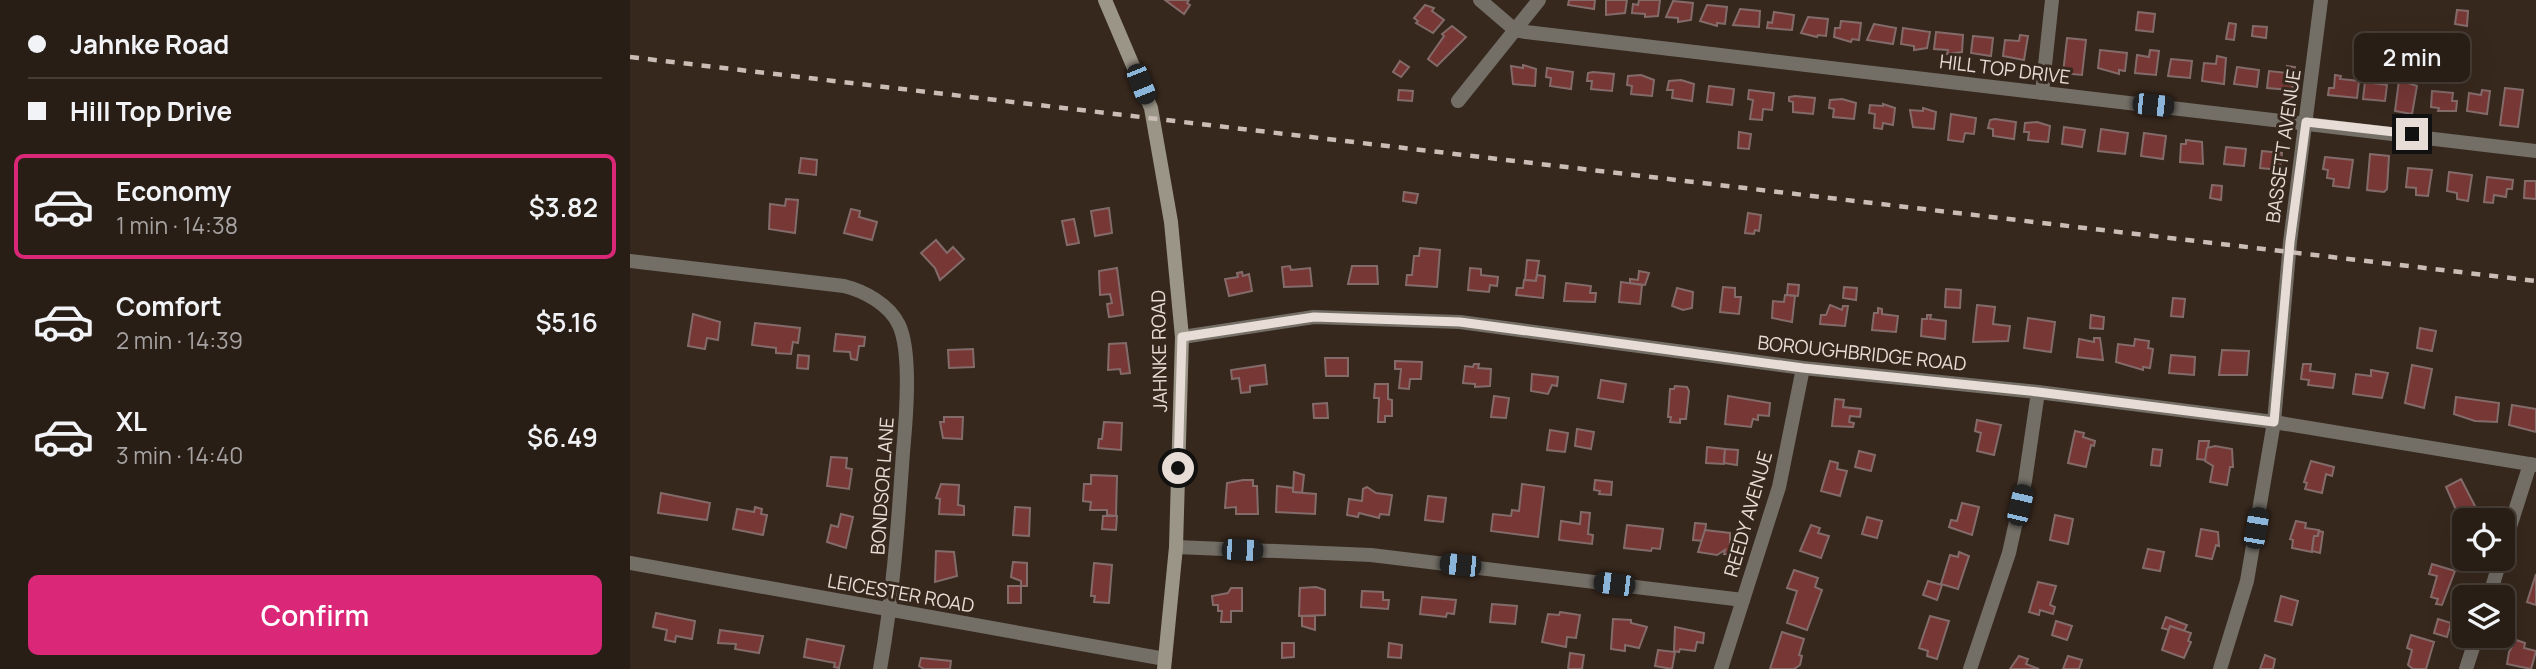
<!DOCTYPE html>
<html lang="en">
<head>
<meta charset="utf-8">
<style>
  :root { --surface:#291e16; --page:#31271f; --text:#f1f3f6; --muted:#a5a2a1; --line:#453c35; --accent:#db2777 }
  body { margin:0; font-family:Manrope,sans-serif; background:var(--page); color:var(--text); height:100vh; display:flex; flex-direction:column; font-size:26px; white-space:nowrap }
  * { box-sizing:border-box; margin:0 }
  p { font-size:23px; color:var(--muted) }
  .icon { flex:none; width:38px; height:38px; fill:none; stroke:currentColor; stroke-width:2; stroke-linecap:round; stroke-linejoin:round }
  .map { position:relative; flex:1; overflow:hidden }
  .sheet { display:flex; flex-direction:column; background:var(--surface); width:630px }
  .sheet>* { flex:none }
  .guide { display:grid; align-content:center; height:154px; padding:0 28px; background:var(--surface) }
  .fabs { position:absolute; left:1822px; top:508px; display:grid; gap:14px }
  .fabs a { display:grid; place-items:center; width:63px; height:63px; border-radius:10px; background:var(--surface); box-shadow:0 7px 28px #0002,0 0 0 2px var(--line); font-size:35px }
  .end { position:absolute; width:32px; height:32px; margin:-16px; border:9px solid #e8ddd6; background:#111; box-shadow:0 0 0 4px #111 }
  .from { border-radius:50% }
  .bubble { position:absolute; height:49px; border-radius:10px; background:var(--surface); box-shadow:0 7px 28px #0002,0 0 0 2px var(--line); font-size:23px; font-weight:600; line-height:49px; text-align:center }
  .car { position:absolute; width:21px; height:42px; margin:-21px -10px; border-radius:9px; box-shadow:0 0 5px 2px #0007; background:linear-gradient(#222 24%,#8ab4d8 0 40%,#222 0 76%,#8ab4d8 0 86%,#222 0) }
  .guide b { display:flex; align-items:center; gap:24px; height:66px; font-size:26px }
  .guide b+b { border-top:2px solid var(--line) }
  .guide i { width:18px; height:18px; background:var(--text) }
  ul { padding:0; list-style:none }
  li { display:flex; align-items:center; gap:21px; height:105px; margin:0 14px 10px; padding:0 14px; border:4px solid transparent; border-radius:10px }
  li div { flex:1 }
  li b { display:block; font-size:26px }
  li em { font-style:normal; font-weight:600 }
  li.selected { border-color:var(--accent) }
  li>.icon { width:63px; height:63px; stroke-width:1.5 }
  .cta { display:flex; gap:14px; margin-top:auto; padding:14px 28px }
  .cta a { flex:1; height:80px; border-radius:10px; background:var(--accent); color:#fff; font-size:28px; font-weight:600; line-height:80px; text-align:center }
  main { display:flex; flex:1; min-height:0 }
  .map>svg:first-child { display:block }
  .building { fill:#763735; stroke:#836b6a; stroke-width:2 }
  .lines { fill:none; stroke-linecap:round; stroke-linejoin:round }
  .street { stroke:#736f67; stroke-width:14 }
  .secondary { stroke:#9b9588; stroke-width:14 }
  .rail { stroke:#c9bdb6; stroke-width:4.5; stroke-dasharray:9 9; stroke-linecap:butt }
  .route { stroke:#e8ddd6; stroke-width:9 }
  .labels { text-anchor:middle; stroke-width:6; stroke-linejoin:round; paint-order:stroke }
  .street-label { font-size:19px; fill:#e8ddd6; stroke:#37281d }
</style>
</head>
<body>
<main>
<section class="sheet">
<div class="guide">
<b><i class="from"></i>Jahnke Road</b>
<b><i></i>Hill Top Drive</b>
</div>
<ul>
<li class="selected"><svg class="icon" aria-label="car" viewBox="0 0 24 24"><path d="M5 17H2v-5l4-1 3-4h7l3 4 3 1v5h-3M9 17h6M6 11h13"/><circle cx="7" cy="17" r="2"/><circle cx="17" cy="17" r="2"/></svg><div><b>Economy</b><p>1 min · 14:38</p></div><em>$3.82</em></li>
<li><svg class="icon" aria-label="car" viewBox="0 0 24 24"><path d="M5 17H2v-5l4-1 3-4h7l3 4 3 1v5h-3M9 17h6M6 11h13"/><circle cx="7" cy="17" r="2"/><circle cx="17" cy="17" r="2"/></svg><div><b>Comfort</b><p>2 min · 14:39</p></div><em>$5.16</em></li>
<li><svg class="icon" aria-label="car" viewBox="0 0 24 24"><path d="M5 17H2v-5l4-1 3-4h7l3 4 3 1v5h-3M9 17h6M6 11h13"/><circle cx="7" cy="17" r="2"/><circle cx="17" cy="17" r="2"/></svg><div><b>XL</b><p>3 min · 14:40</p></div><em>$6.49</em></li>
</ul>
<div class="cta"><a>Confirm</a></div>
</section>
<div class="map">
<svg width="1906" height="669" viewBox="0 0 1906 669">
  <rect width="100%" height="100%" fill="#37281d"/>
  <g class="building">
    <polygon points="535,0 559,0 557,3 560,5 554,14"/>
    <polygon points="939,0 965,0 964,9 938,5"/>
    <polygon points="976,0 997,0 995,13 976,15"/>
    <polygon points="1009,0 1030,0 1028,16 1015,17 1015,14 1002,13 1003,4 1008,5"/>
    <polygon points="1043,1 1063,3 1061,20 1048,22 1048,18 1036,17"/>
    <polygon points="795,5 804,8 802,11 814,20 803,33 786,23 788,21 784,18"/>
    <polygon points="1077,5 1097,7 1095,24 1087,23 1087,26 1070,21"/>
    <polygon points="1110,9 1130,11 1129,27 1103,25"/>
    <polygon points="1827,10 1838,11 1837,26 1825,24"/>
    <polygon points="1144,12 1164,15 1162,30 1137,28 1138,22 1142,23"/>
    <polygon points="1508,12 1525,14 1523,32 1506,30"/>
    <polygon points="1178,17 1198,19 1196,36 1188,35 1187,37 1171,33"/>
    <polygon points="1211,21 1231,23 1229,40 1222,39 1221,42 1204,37 1205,28 1210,28"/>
    <polygon points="1599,23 1606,24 1604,40 1596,39"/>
    <polygon points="1244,24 1266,28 1263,44 1237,40"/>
    <polygon points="822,26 836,37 807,66 798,59 814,36 812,34"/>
    <polygon points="1623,26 1637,27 1636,38 1622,36"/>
    <polygon points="1273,28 1300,32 1297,48 1284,50 1284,46 1271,44"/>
    <polygon points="1306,32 1333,35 1332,52 1317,54 1318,50 1304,49"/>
    <polygon points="1390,35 1398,36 1394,60 1373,56 1375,40 1389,41"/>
    <polygon points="1343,36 1363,38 1361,56 1341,53"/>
    <polygon points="1437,38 1456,40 1452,75 1433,73"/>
    <polygon points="1792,48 1799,49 1797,67 1789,66"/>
    <polygon points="1470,50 1497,53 1495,71 1489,70 1489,74 1468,68"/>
    <polygon points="1520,50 1529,51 1526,75 1505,73 1507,55 1519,57"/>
    <polygon points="1587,56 1596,58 1594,84 1572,81 1574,63 1586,64"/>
    <polygon points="1541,59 1562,61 1560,78 1538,76"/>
    <polygon points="770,61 779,67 771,77 763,72"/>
    <polygon points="1805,61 1818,62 1816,75 1804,74"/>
    <polygon points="893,65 906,69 905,86 883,84 881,66 893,68"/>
    <polygon points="1657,66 1665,67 1662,90 1637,88 1639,71 1657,73"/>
    <polygon points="1607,67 1629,70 1627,87 1604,84"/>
    <polygon points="917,68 943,72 941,89 920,86 921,78 916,77"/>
    <polygon points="963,72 984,74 982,91 961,89 962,81 957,81 958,73"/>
    <polygon points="1011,75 1024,80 1022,96 1001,94 1002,86 997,85 998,76"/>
    <polygon points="1705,75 1711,76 1710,79 1729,81 1727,98 1698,95 1699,88 1704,88"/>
    <polygon points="1051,80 1064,84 1062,101 1042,98 1043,90 1037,90 1039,81"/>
    <polygon points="1769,80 1787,86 1782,114 1765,111"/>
    <polygon points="1735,82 1757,85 1755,101 1733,99"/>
    <polygon points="1079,86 1104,89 1102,105 1077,102"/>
    <polygon points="1875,88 1893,90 1888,127 1870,125"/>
    <polygon points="769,90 783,91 782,101 768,100"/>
    <polygon points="1119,90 1144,93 1142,110 1133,109 1132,120 1120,119 1123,100 1118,99"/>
    <polygon points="1852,90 1860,91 1857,114 1837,111 1839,93 1851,95"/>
    <polygon points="1802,91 1823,93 1822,101 1827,101 1826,111 1808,111 1809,108 1801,107"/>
    <polygon points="1165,96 1185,98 1183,114 1163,112 1163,102 1159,101 1159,97"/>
    <polygon points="1212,99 1226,103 1224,119 1203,117 1204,109 1199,108 1200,100"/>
    <polygon points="1253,104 1265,108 1263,125 1253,123 1252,129 1244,128 1245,114 1239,113 1240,105 1253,106"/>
    <polygon points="1293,108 1306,112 1304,129 1283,127 1280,110 1293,111"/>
    <polygon points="1321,114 1346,118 1344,134 1335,133 1333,142 1318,140"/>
    <polygon points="1365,119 1386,122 1384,139 1363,136 1363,129 1358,128 1360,120"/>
    <polygon points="1407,122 1420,126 1418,142 1398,140 1399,132 1394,132 1395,123"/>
    <polygon points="1434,127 1455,130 1452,147 1432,144"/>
    <polygon points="1471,129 1498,133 1495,154 1468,151"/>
    <polygon points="1109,132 1121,134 1119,149 1108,148"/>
    <polygon points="1514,133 1536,136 1533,159 1511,156"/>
    <polygon points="1556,140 1572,142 1573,164 1550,162 1551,144 1556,144"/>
    <polygon points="1596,147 1616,149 1614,166 1594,164"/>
    <polygon points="1632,151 1652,153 1650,170 1630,168"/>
    <polygon points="1740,154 1759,156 1757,189 1754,192 1737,190"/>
    <polygon points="1695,157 1723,160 1719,188 1703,186 1704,179 1697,178 1698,170 1693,169"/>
    <polygon points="171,158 187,160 186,175 169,173"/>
    <polygon points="1778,168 1802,170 1798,196 1786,195 1786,188 1776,187"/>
    <polygon points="1819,172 1842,175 1838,201 1827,199 1827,193 1817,191"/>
    <polygon points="1857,177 1883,180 1882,189 1877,189 1876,197 1864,195 1863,203 1854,202"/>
    <polygon points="1895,181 1906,181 1906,199 1894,198"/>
    <polygon points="1582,185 1592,186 1591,200 1580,198"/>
    <polygon points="774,192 788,194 786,203 773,201"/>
    <polygon points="156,199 168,200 165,233 139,229 140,204 155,206"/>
    <polygon points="479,208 482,233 465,236 461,211"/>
    <polygon points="221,209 230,211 229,217 247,222 242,240 214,233"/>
    <polygon points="1118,213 1131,215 1129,231 1125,230 1124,234 1115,233"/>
    <polygon points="444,219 449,243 437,245 432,221"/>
    <polygon points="306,240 317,253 323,247 334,259 310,280 305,268 291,253"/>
    <polygon points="790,248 810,250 807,287 776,285 777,275 782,275 784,256 789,256"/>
    <polygon points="897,260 909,261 906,281 895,280"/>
    <polygon points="660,266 661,270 680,268 682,286 654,287 652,267"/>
    <polygon points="722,266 747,266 748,284 718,284"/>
    <polygon points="487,268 493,315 479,317 477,304 482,303 480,294 470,295 469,271"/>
    <polygon points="840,268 851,269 851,275 868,277 867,286 860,285 859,292 838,290"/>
    <polygon points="1009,271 1019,273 1015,285 1000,283 1000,279 1008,280"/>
    <polygon points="612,272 613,276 619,274 622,291 599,296 595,279 608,277 607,273"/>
    <polygon points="907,275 915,276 913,298 886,295 887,288 893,288 894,280 906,281"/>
    <polygon points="991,282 1012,285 1010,304 989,302"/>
    <polygon points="936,283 961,286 960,293 966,293 965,302 934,301"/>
    <polygon points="1158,284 1169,285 1168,296 1157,295"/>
    <polygon points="1093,287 1105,288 1105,297 1111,297 1109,314 1090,312"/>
    <polygon points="1214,287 1227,288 1226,300 1213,298"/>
    <polygon points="1047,288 1063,292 1062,308 1053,310 1042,306"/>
    <polygon points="1316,289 1331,290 1330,308 1315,307"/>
    <polygon points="1155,295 1165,296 1162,322 1142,318 1143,301 1154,302"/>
    <polygon points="1543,298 1555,299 1553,317 1541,316"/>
    <polygon points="1200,305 1212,310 1213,306 1218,306 1215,326 1190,324 1191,315 1196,315"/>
    <polygon points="1347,305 1365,307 1363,324 1380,326 1378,341 1343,342"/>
    <polygon points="1248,308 1252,309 1252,314 1268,316 1266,332 1242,330 1244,313 1248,313"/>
    <polygon points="63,314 90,322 88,340 77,338 75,349 58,346"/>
    <polygon points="1297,315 1301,315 1300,319 1316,321 1315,339 1291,336 1292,319 1297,319"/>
    <polygon points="1461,315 1474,317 1473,329 1460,328"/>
    <polygon points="1398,318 1425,322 1421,352 1394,348"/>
    <polygon points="125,323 170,328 168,343 163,342 161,354 146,353 146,348 122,345"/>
    <polygon points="1790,328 1806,331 1802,351 1787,348"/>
    <polygon points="206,334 235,337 234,346 229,346 227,360 221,359 220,352 204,351"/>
    <polygon points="1464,338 1470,338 1473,360 1447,357 1449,339 1464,342"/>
    <polygon points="1505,339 1519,341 1518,348 1523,349 1520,368 1513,367 1513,370 1486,362 1488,344 1504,346"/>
    <polygon points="496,343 500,373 491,374 490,369 478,370 479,344"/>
    <polygon points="343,349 344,367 319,368 318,350"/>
    <polygon points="1592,350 1619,351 1617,375 1589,375"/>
    <polygon points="168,355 179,356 178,369 167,368"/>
    <polygon points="1541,355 1565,357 1564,375 1539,373"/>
    <polygon points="695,358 718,358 718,376 696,376"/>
    <polygon points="765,361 792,362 791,379 780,379 779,389 769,388 771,369 765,369"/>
    <polygon points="844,364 849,364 848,368 861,369 860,386 845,387 845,384 833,383 835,366 843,367"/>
    <polygon points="1673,364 1681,364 1680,371 1705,374 1703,388 1678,385 1679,380 1671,379"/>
    <polygon points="635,365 637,384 620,386 620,392 611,393 609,378 602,379 601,370"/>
    <polygon points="1782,365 1802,369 1794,408 1775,403"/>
    <polygon points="1741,370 1758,373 1752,398 1723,394 1726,374 1741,376"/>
    <polygon points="902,374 928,377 927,386 922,385 918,394 901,391"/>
    <polygon points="971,380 996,384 993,402 968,398"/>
    <polygon points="745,384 758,384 758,399 762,400 762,416 755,416 755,422 748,422 749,398 744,398"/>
    <polygon points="1045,386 1057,387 1059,391 1056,419 1050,419 1050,423 1040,422 1041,417 1038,417 1040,389 1044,389"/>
    <polygon points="864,396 879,398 876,418 861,417"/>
    <polygon points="1098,396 1140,403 1139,416 1128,415 1128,420 1123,419 1121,427 1095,424"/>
    <polygon points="1826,397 1869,403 1867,422 1845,421 1824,414"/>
    <polygon points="1205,399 1214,400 1213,407 1231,409 1230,417 1220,416 1219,422 1224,423 1223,427 1202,426"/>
    <polygon points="697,403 698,418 684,418 683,404"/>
    <polygon points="1882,405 1906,409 1906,432 1879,425"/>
    <polygon points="314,417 333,417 332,439 313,438 310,422 314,422"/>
    <polygon points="1347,420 1371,425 1364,455 1347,451 1351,433 1345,431"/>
    <polygon points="474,422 492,423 491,450 468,448 469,439 472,439"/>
    <polygon points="947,429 964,432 961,449 945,446"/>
    <polygon points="920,430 938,433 935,452 917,450"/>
    <polygon points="1445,431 1454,433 1453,437 1465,441 1464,446 1461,445 1456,467 1438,463"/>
    <polygon points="1569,441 1579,441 1576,460 1567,459"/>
    <polygon points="1585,446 1602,449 1603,467 1600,467 1597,485 1580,482 1583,466 1575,461 1577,448"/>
    <polygon points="1077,447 1095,449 1094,464 1076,463"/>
    <polygon points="1095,449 1108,450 1107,465 1094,463"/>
    <polygon points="1523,449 1532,450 1530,466 1521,465"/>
    <polygon points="1229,451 1245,455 1241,471 1225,467"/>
    <polygon points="201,457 217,458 216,468 222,469 219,489 197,486"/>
    <polygon points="1200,461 1208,463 1207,469 1217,471 1210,496 1191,491"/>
    <polygon points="1681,461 1704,467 1702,476 1696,474 1692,493 1675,489 1677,483 1674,482"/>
    <polygon points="664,472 674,475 672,493 663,492"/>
    <polygon points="461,475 487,476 486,516 477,515 477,510 460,510 461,502 453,501 454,484 461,484"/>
    <polygon points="1831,479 1846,508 1839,511 1842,518 1828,524 1823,514 1827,512 1816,487"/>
    <polygon points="613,480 623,480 623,486 627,486 628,514 606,514 606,507 595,508 597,483"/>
    <polygon points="965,480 982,482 981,495 969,494 970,491 964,490"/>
    <polygon points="311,484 329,485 328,505 334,506 334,515 309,514 310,499 306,498"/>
    <polygon points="892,484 914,487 908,537 861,531 863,514 881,516 882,510 889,511"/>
    <polygon points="647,486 663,488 663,492 686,494 685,514 646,512"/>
    <polygon points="737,487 746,493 762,495 759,515 750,514 749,518 729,513 728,517 717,515 719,499 732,501 733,489"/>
    <polygon points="31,493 80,503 77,520 28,513"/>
    <polygon points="798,496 816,498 813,522 795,520"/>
    <polygon points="1332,503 1349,507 1342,535 1319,527 1321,520 1327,521"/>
    <polygon points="125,507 132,509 131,514 137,515 133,535 103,529 107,509 124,512"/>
    <polygon points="385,507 400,508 399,536 383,535"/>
    <polygon points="951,512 960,513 958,534 963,535 962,544 929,540 931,521 950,524"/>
    <polygon points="211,514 223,517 216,548 197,542 201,525 208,527"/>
    <polygon points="1425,515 1443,519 1438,544 1420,540"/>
    <polygon points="473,516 487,516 486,530 472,529"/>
    <polygon points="1237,517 1252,521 1247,538 1232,534"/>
    <polygon points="1666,521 1676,523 1675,528 1689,530 1688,536 1684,536 1682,552 1662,548 1663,540 1660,539"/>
    <polygon points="1065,523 1076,524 1074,541 1063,540"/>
    <polygon points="997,525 1033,529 1030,549 1022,548 1021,551 994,548"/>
    <polygon points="1181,525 1190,528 1188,533 1199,536 1191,558 1170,551"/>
    <polygon points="1571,529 1588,532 1589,546 1586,545 1582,559 1566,556"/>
    <polygon points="1075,530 1100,533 1100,544 1106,545 1105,555 1094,554 1095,550 1087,555 1068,552"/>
    <polygon points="1689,531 1693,532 1690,553 1682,551 1684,536 1688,536"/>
    <polygon points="1518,549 1534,552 1530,571 1513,568"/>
    <polygon points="306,551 324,552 327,576 305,582"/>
    <polygon points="1329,552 1339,556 1328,589 1311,584 1320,555 1328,557"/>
    <polygon points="383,562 397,563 397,586 391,586 391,581 381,577"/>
    <polygon points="464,563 482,565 479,603 464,602 465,596 461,596"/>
    <polygon points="1802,564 1825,571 1812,605 1806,604 1808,599 1801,597 1807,576 1799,574"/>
    <polygon points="1164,570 1188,578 1185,587 1192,590 1177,630 1157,623 1167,591 1157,588"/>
    <polygon points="1906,574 1906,605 1897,602"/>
    <polygon points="1298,581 1312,585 1307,600 1293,595"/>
    <polygon points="1408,582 1426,586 1420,605 1425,607 1423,614 1410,610 1409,615 1399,612"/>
    <rect x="378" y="586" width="13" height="17"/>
    <polygon points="686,587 695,590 695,615 669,616 670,588"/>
    <polygon points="601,588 612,588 612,611 601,611 601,622 591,622 592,611 588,611 588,605 583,605 582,596 598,593"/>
    <polygon points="732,591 753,592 753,600 759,600 758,609 731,607"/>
    <polygon points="1651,596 1668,601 1662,625 1645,621"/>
    <polygon points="792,597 826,600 824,614 817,613 816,617 790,614"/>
    <polygon points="862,604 887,606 885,624 860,622"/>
    <polygon points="930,612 950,615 946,638 937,637 936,647 912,642 918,614 929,615"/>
    <polygon points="26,613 65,621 62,639 46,636 45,642 35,640 37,630 23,627"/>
    <polygon points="672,616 685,616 685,630 672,626"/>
    <polygon points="1300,616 1319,621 1307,659 1297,656 1298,651 1289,648"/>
    <polygon points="1536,617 1557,625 1554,631 1540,626 1539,630 1532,628"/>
    <polygon points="983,619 1001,620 1001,623 1017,627 1009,648 995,645 995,651 981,649"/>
    <polygon points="1808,619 1821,623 1817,637 1804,633"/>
    <polygon points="1426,621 1442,626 1437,640 1422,635"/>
    <polygon points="1540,626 1561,633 1558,641 1561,642 1554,658 1532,650"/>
    <polygon points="1045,627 1074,633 1073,643 1067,642 1065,651 1050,649 1049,652 1044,651"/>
    <polygon points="90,630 133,636 129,653 105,649 106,644 88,643"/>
    <polygon points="1152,632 1174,639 1169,655 1172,656 1170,665 1164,669 1140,669"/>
    <polygon points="1781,635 1804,642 1796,669 1783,669 1778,665 1782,650 1777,648"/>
    <polygon points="177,639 214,646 209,668 204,667 205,663 174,657"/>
    <polygon points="1886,640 1895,643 1894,648 1906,651 1901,669 1877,664 1879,652"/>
    <polygon points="652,643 664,643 664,657 652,658"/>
    <polygon points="759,643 772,645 771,658 758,657"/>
    <polygon points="1028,650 1045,652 1042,669 1025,666"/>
    <polygon points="940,653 954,655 952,669 938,669"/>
    <polygon points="1635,655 1645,659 1643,669 1630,669"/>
    <polygon points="1389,656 1398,659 1396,664 1409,669 1380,669"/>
    <polygon points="1438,656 1452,660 1449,669 1433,669"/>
    <polygon points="291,658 321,661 320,669 294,669 289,666"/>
  </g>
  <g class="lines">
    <g class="street">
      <polyline points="850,0 885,30 896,32 1906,151"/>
      <polyline points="1412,93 1422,0"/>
      <polyline points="828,101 909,0"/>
      <path d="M0,261L214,286C234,291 259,304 269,325C282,353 276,420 273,452C268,525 263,597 250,669"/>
      <polyline points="552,337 684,317 830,322 1173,368 1408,392 1644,422 1906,465"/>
      <polyline points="546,547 741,555 1113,600"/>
      <polyline points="1872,552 1900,464"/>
      <polyline points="0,563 535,659"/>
      <polyline points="1859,597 1871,558"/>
      <polyline points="1091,669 1149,487 1173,368"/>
      <polyline points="1340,669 1379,553 1395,481 1408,392"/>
      <polyline points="1590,669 1617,581 1644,422 1660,242 1691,0"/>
      <polyline points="1836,669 1847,635"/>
    </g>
    <polyline class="secondary" points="475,0 521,108 541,222 552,337 546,547 534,669"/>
    <polyline class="rail" points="0,57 1906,281"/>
  </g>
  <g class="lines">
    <polyline class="route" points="548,468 552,337 684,317 830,322 1173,368 1408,392 1644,422 1660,242 1676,122 1782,134"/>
  </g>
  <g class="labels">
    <g class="street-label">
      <text transform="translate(1375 69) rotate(7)" y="7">HILL TOP DRIVE</text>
      <text transform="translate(1653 146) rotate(-82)" y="7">BASSETT AVENUE</text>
      <text transform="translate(529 351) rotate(-91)" y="7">JAHNKE ROAD</text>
      <text transform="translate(1232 353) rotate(6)" y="7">BOROUGHBRIDGE ROAD</text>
      <text transform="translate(252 486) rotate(-86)" y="7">BONDSOR LANE</text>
      <text transform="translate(1118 514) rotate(-74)" y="7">REEDY AVENUE</text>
      <text transform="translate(271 593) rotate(10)" y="7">LEICESTER ROAD</text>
    </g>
  </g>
</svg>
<div class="fabs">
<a><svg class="icon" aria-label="locate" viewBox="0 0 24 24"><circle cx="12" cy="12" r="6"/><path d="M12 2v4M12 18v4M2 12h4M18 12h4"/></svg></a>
<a><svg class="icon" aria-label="layers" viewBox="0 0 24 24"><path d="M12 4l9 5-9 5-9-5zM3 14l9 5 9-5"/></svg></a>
</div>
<i class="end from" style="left:548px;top:468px"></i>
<i class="end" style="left:1782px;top:134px"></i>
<div class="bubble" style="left:1724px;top:33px;width:116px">2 min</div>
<i class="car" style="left:511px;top:84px;rotate:158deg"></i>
<i class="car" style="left:1523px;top:105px;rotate:96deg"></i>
<i class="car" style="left:1390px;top:505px;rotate:13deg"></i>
<i class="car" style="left:1626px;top:528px;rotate:10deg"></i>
<i class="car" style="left:612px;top:550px;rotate:92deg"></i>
<i class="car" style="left:830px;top:565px;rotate:276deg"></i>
<i class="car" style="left:984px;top:584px;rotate:277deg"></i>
</div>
</main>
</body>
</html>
